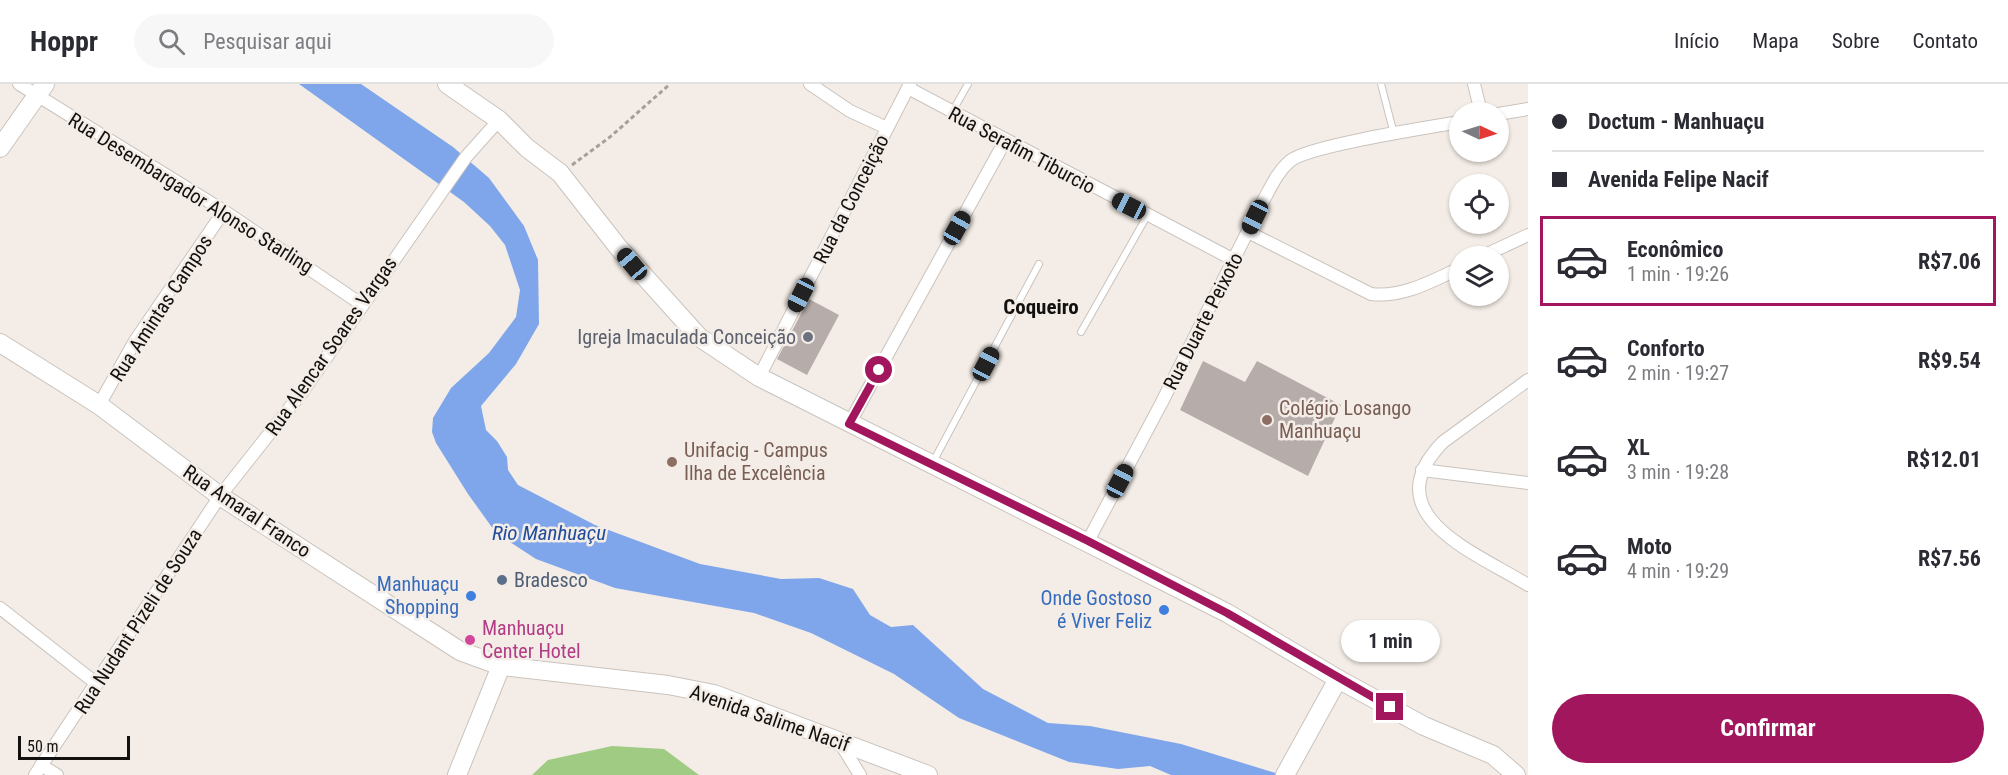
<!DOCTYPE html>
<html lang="pt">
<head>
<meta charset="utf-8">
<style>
  :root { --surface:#fff; --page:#f7f7f7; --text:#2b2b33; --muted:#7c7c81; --line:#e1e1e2; --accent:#a2165d }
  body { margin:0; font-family:"Roboto Condensed",sans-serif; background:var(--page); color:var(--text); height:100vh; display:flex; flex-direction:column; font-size:22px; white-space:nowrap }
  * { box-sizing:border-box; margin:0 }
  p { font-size:20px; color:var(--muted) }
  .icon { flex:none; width:33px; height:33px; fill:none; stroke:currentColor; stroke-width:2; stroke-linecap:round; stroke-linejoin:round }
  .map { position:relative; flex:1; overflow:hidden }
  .details { display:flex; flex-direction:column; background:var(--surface); width:480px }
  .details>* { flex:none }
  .banner { display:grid; align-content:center; height:132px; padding:0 24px; background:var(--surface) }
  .needle { width:39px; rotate:94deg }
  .buttons { position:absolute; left:1449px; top:18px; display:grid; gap:12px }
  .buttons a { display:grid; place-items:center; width:60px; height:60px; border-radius:50%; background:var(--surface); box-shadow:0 2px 4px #0004; font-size:30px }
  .scale { position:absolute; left:18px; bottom:15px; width:112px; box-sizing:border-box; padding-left:6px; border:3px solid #13110f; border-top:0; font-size:16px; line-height:21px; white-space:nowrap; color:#13110f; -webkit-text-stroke:4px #f4ede7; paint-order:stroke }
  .end { position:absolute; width:27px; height:27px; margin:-14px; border:8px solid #a2165d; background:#fff; box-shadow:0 0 0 3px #fff }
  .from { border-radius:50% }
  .bubble { position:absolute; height:42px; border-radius:21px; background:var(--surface); box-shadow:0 2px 4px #0004; font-size:20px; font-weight:700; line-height:42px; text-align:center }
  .car { position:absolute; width:18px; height:36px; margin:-18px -9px; border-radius:8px; box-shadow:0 0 4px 2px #0007; background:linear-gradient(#222 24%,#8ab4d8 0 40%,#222 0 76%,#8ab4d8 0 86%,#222 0) }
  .banner b { display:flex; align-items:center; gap:21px; height:57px; font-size:22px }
  .banner b+b { border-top:2px solid var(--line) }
  .banner i { width:15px; height:15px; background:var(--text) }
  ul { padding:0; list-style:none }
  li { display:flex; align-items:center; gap:18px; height:90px; margin:0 12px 9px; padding:0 12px; border:3px solid transparent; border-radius:0px }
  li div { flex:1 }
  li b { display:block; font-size:22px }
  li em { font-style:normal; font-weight:700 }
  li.on { border-color:var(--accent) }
  li>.icon { width:54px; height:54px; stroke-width:1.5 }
  .cta { display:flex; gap:12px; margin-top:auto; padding:12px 24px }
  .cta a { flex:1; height:69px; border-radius:36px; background:var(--accent); color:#fff; font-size:24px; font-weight:700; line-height:69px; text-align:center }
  header { display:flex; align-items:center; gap:36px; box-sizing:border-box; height:84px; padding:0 30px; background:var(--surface); border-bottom:2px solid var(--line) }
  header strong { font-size:28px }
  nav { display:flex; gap:33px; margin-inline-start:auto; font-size:21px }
  .search { width:420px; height:54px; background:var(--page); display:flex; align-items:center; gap:15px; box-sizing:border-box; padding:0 21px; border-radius:33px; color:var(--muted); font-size:22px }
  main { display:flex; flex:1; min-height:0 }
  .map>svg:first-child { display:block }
  .forest { fill:#9fcb83 }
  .water { fill:#7fa6ea }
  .building { fill:#b6adaa }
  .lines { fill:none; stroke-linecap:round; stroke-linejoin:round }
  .lane-casing { stroke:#cac3bd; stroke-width:8 }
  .street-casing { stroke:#cac3bd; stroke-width:14 }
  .secondary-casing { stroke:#cac3bd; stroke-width:20 }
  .path { stroke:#a5a09b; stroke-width:3; stroke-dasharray:4.5 3; stroke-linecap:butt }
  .lane { stroke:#fff; stroke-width:6 }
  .street { stroke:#fff; stroke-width:12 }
  .secondary { stroke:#fff; stroke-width:18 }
  .route { stroke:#a2165d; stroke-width:8 }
  .worship-dot { fill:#6b7280; stroke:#f4ede7; stroke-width:2 }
  .education-dot { fill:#8d6e63; stroke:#f4ede7; stroke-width:2 }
  .service-dot { fill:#5c6f8a; stroke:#f4ede7; stroke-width:2 }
  .shop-dot { fill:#3f7fe0; stroke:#f4ede7; stroke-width:2 }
  .hotel-dot { fill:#d1479c; stroke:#f4ede7; stroke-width:2 }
  .labels { text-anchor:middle; stroke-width:5; stroke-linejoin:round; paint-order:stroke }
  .street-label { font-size:20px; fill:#13110f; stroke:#f4ede7 }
  .worship-label { font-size:20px; fill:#5b616d; stroke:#f4ede7; text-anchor:end }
  .education-label { font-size:20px; fill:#785e54; stroke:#f4ede7; text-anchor:start }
  .service-label { font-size:20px; fill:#4e5e75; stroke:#f4ede7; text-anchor:start }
  .shop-label { font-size:20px; fill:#366cbe; stroke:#f4ede7; text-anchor:end }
  .hotel-label { font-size:20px; fill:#b23c85; stroke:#f4ede7; text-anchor:start }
  .neighbourhood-label { font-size:21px; font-weight:bold; fill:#13110f; stroke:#f4ede7 }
  .water-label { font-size:21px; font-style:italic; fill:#204c9b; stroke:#f4ede7 }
</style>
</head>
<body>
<header>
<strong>Hoppr</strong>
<div class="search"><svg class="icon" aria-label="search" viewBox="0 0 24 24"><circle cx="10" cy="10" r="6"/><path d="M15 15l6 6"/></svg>Pesquisar aqui</div>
<nav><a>Início</a><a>Mapa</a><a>Sobre</a><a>Contato</a></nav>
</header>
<main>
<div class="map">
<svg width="1528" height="691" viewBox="0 0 1528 691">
  <rect width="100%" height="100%" fill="#f4ede7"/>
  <polygon class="forest" points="612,662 664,665 699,691 532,691 548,676"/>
  <polygon class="water" points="299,0 361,0 453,63 489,94 524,142 538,176 539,240 516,280 481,322 486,346 497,357 507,373 508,386 518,401 595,441 700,480 781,495 819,494 853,505 870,531 891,543 913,541 983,605 1048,639 1090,642 1181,660 1282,691 1171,691 1150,682 1118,685 1069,678 959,634 894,590 811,549 754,529 615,504 536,475 496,449 468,410 436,359 432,348 433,334 451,304 489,269 516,233 520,206 505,161 490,142 464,118"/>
  <g class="building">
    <polygon points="809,215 839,231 807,291 777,275"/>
    <polygon points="1203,277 1245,298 1257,277 1341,321 1308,392 1180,326"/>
  </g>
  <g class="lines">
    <g class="lane-casing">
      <g id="lane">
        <polyline points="1381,0 1394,50"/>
        <polyline points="952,28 968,0"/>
        <polyline points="1081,248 1147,132"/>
        <polyline points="933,378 1039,180"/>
      </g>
    </g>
    <g class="street-casing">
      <g id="street">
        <polyline points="19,0 224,127 361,220"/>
        <polyline points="810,0 850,27 887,44"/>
        <polyline points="1474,0 1481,28"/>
        <polyline points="908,4 1234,176"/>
        <polyline points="1498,30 1528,25"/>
        <path d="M1248,148L1371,210C1402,214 1432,197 1460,184"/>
        <polyline points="1483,172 1528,151"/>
        <polyline points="759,293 910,0"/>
        <path d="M1528,296L1443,358C1372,431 1477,469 1528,501"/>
        <polyline points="99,321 135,257 224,127"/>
        <polyline points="849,340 1005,57"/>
        <polyline points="1422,386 1528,399"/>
        <path d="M1088,457L1162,318L1262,119C1270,105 1277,88 1290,77C1307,62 1430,43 1460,38"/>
        <polyline points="0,524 97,600"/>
        <polyline points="839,657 860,691"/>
        <polyline points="41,681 57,691"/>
        <polyline points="35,691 220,412 303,307 466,73 499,36"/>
      </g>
    </g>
    <g class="secondary-casing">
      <g id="secondary">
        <polyline points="447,0 499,36 527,64 560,89 618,163 699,253 759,293 1227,529 1338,595 1424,642 1493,671 1516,691"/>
        <polyline points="0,64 45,0"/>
        <polyline points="0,259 99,321 220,412 460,567 501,582 668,601 714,610 928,691"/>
        <polyline points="457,691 501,582"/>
        <polyline points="1285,691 1338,595"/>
      </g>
    </g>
    <polyline class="path" points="572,81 610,53 670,0"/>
    <use href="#lane" class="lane"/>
    <use href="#street" class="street"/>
    <use href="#secondary" class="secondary"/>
  </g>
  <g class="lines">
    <polyline class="route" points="879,286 849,340 1088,457 1227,529 1390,623"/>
  </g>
  <circle class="worship-dot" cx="808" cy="253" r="6"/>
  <g class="education-dot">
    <circle cx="1267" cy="336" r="6"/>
    <circle cx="672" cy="378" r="6"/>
  </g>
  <circle class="service-dot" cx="502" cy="496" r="6"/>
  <g class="shop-dot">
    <circle cx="471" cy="512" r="6"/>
    <circle cx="1164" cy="526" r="6"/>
  </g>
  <circle class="hotel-dot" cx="470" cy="556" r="6"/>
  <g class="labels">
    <g class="street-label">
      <text transform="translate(1022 66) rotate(28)" y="7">Rua Serafim Tiburcio</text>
      <text transform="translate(191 109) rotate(32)" y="7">Rua Desembargador Alonso Starling</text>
      <text transform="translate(851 115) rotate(-63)" y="7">Rua da Conceição</text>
      <text transform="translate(161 224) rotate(-57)" y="7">Rua Amintas Campos</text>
      <text transform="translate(1203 237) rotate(-63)" y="7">Rua Duarte Peixoto</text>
      <text transform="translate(331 262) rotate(-55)" y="7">Rua Alencar Soares Vargas</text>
      <text transform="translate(247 427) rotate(34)" y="7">Rua Amaral Franco</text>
      <text transform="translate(138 537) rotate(-57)" y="7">Rua Nudant Pizeli de Souza</text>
      <text transform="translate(770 634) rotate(19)" y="7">Avenida Salime Nacif</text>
    </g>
    <g class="worship-label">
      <text x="796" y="260">Igreja Imaculada Conceição</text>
    </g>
    <g class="education-label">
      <text x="1279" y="331">Colégio Losango<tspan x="1279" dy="23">Manhuaçu</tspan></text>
      <text x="684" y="373">Unifacig - Campus<tspan x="684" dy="23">Ilha de Excelência</tspan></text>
    </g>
    <g class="service-label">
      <text x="514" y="503">Bradesco</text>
    </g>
    <g class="shop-label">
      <text x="459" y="507">Manhuaçu<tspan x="459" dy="23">Shopping</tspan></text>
      <text x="1152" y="521">Onde Gostoso<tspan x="1152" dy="23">é Viver Feliz</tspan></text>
    </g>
    <g class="hotel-label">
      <text x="482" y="551">Manhuaçu<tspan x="482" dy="23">Center Hotel</tspan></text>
    </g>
    <g class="neighbourhood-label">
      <text x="1041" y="230">Coqueiro</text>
    </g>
    <g class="water-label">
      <text x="549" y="456">Rio Manhuaçu</text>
    </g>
  </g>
</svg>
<div class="buttons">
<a><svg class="needle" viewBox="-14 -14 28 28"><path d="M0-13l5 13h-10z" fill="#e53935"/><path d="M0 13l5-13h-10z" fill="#7c7c81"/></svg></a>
<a><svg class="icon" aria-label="locate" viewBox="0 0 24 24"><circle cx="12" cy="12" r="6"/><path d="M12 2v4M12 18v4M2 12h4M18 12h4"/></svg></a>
<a><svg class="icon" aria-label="layers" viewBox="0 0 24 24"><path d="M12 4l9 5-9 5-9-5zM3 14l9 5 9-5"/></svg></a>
</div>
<div class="scale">50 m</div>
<i class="end from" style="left:879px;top:286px"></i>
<i class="end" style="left:1390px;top:623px"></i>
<div class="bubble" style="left:1341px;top:536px;width:99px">1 min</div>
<i class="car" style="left:1129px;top:122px;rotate:297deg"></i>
<i class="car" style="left:1255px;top:133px;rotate:206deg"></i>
<i class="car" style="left:957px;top:144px;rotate:29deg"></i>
<i class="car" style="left:632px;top:180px;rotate:320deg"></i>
<i class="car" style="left:801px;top:211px;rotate:207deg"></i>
<i class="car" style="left:986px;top:280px;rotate:28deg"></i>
<i class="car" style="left:1120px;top:397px;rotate:28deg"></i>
</div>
<section class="details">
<div class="banner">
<b><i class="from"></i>Doctum - Manhuaçu</b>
<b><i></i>Avenida Felipe Nacif</b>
</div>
<ul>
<li class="on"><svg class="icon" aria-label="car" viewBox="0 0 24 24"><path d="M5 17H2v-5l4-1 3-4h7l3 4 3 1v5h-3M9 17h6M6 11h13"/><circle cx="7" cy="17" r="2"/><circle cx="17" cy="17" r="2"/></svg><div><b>Econômico</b><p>1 min · 19:26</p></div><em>R$7.06</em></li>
<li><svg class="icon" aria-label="car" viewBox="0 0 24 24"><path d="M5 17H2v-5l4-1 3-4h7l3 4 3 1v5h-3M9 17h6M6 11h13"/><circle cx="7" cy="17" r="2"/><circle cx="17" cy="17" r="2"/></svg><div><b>Conforto</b><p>2 min · 19:27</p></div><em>R$9.54</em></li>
<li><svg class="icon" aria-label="car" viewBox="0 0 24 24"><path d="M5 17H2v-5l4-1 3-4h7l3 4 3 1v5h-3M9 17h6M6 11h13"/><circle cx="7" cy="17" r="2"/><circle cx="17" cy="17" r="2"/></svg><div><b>XL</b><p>3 min · 19:28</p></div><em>R$12.01</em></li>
<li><svg class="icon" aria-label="car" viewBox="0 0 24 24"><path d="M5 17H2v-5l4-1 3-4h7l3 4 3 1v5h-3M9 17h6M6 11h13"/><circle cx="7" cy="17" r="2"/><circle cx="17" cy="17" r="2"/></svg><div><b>Moto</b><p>4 min · 19:29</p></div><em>R$7.56</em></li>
</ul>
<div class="cta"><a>Confirmar</a></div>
</section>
</main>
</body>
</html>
